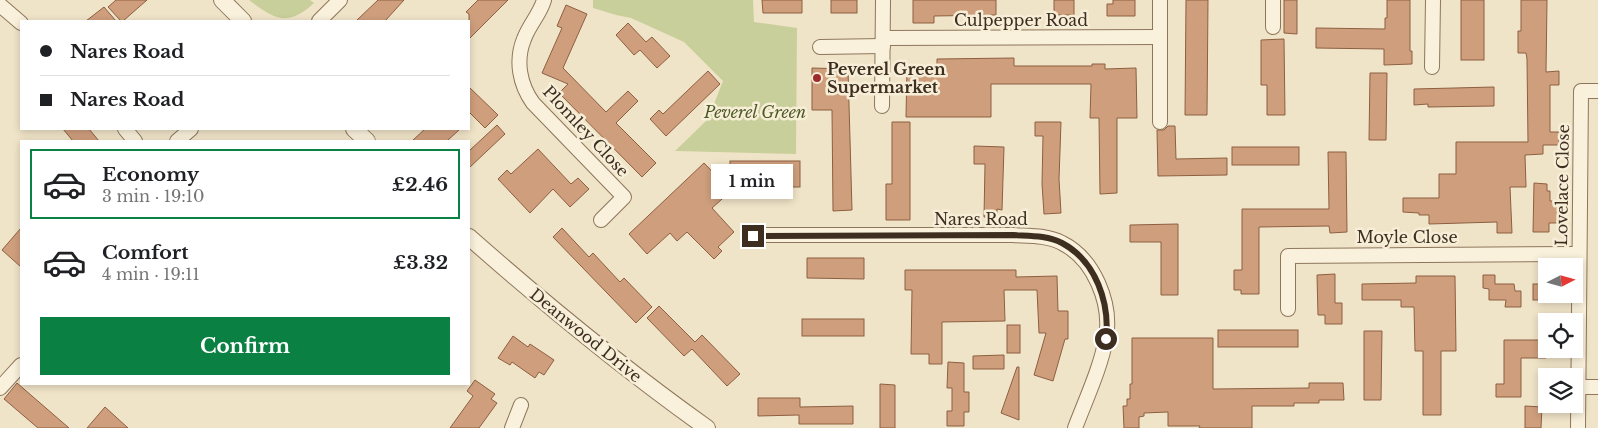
<!DOCTYPE html>
<html lang="en">
<head>
<meta charset="utf-8">
<style>
  :root { --surface:#fff; --page:#f2f2f2; --text:#202124; --muted:#757577; --line:#e0e0e0; --accent:#0b8043 }
  body { margin:0; font-family:"Libre Baskerville",serif; background:var(--page); color:var(--text); height:100vh; display:flex; flex-direction:column; font-size:19px; white-space:nowrap }
  * { box-sizing:border-box; margin:0 }
  p { font-size:16px; color:var(--muted) }
  .icon { flex:none; width:28px; height:28px; fill:none; stroke:currentColor; stroke-width:2; stroke-linecap:round; stroke-linejoin:round }
  .map { position:relative; flex:1; overflow:hidden }
  .sheet { position:absolute; left:20px; top:140px; width:450px; height:245px; display:flex; flex-direction:column; background:var(--surface); border-radius:0px; box-shadow:0 2px 8px #0003 }
  .sheet>* { flex:none }
  .guide { position:absolute; left:20px; top:20px; width:450px; height:110px; border-radius:0px; box-shadow:0 2px 8px #0003; display:grid; align-content:center; height:110px; padding:0 20px; background:var(--surface) }
  .needle { width:32px; rotate:84deg }
  .fabs { position:absolute; left:1538px; top:258px; display:grid; gap:10px }
  .fabs a { display:grid; place-items:center; width:45px; height:45px; border-radius:0px; background:var(--surface); box-shadow:0 2px 8px #0003; font-size:25px }
  .end { position:absolute; width:22px; height:22px; margin:-11px; border:6px solid #3d2e20; background:#fff; box-shadow:0 0 0 2px #fff }
  .from { border-radius:50% }
  .bubble { position:absolute; height:35px; border-radius:0px; background:var(--surface); box-shadow:0 2px 8px #0003; font-size:16px; font-weight:800; line-height:35px; text-align:center }
  .guide b { display:flex; align-items:center; gap:18px; height:48px; font-size:19px }
  .guide b+b { border-top:1px solid var(--line) }
  .guide i { width:12px; height:12px; background:var(--text) }
  ul { padding:9px 0 0; list-style:none }
  li { display:flex; align-items:center; gap:15px; height:70px; margin:0 10px 8px; padding:0 10px; border:2px solid transparent; border-radius:0px }
  li div { flex:1 }
  li b { display:block; font-size:19px }
  li em { font-style:normal; font-weight:800 }
  li.selected { border-color:var(--accent) }
  li>.icon { width:45px; height:45px; stroke-width:1.5 }
  .cta { display:flex; gap:10px; margin-top:auto; padding:10px 20px }
  .cta a { flex:1; height:58px; border-radius:0px; background:var(--accent); color:#fff; font-size:20px; font-weight:800; line-height:58px; text-align:center }
  .map>svg:first-child { display:block }
  .green { fill:#c9cf9b }
  .building { fill:#cf9f7d; stroke:#8d5f41 }
  .lines { fill:none; stroke-linecap:round; stroke-linejoin:round }
  .minor-casing { stroke:#8d765c; stroke-width:16 }
  .tertiary-casing { stroke:#8d765c; stroke-width:18 }
  .minor { stroke:#faf1dc; stroke-width:14 }
  .tertiary { stroke:#faf1dc; stroke-width:16 }
  .route { stroke:#3d2e20; stroke-width:6 }
  .poi-dot { fill:#9e2a2b; stroke:#f7eed8; stroke-width:2 }
  .labels { text-anchor:middle; stroke-width:5; stroke-linejoin:round; paint-order:stroke }
  .street-label { font-size:16px; fill:#3d2e20; stroke:#f7eed8 }
  .poi-label { font-size:16px; font-weight:bold; fill:#3d2e20; stroke:#f7eed8; text-anchor:start }
  .park-label { font-size:16px; font-style:italic; fill:#4d5a26; stroke:#f7eed8 }
</style>
</head>
<body>
<div class="map">
<svg width="1598" height="428" viewBox="0 0 1598 428">
  <rect width="100%" height="100%" fill="#f0e4c8"/>
  <g class="green">
    <path d="M249,0H310L314,3C288,27 275,20 249,0Z"/>
    <polygon points="593,0 753,0 754,22 797,28 796,154 675,151 708,119 723,81 684,42 631,18 616,15 593,8"/>
  </g>
  <g class="building">
    <polygon points="116,0 147,0 123,21 121,21 108,7"/>
    <polygon points="378,0 404,0 385,21 356,21"/>
    <polygon points="478,0 508,0 469,39 469,14 466,12"/>
    <polygon points="762,0 802,0 802,13 763,13"/>
    <rect x="831" y="0" width="26" height="13"/>
    <polygon points="913,0 996,0 996,15 934,16 934,23 913,23"/>
    <rect x="1054" y="0" width="20" height="15"/>
    <polygon points="1113,0 1135,0 1135,16 1107,16 1107,4 1113,4"/>
    <polygon points="1186,0 1208,0 1207,115 1185,115"/>
    <polygon points="1284,0 1297,0 1297,34 1284,33"/>
    <polygon points="1387,0 1410,0 1410,51 1412,51 1412,64 1384,65 1384,49 1316,48 1316,28 1385,29 1385,18 1387,18"/>
    <rect x="1461" y="0" width="23" height="60"/>
    <polygon points="1521,0 1547,0 1546,72 1559,71 1559,85 1550,85 1550,132 1559,132 1559,145 1543,145 1543,154 1525,155 1526,187 1510,187 1512,233 1497,233 1497,222 1429,224 1429,215 1419,215 1419,213 1403,212 1403,198 1439,198 1439,174 1456,174 1456,142 1528,142 1527,59 1526,53 1518,53 1518,31 1521,31"/>
    <polygon points="566,5 587,14 563,68 606,112 628,91 638,101 616,123 656,163 642,177 559,93 568,84 542,73 562,28 557,26"/>
    <polygon points="104,7 116,21 86,21"/>
    <polygon points="628,23 646,42 652,37 670,56 657,68 640,50 634,55 616,35"/>
    <polygon points="1284,39 1285,115 1267,115 1267,85 1261,85 1261,40"/>
    <polygon points="1014,58 1014,66 1092,66 1092,64 1105,64 1105,69 1136,68 1137,118 1117,118 1117,193 1100,194 1099,118 1090,118 1091,84 991,84 991,117 906,117 907,67 937,68 937,59"/>
    <polygon points="812,68 848,69 852,210 833,211 832,110 812,110"/>
    <polygon points="708,71 720,84 666,136 650,119 659,110 663,114"/>
    <polygon points="1370,73 1387,73 1386,140 1369,140"/>
    <polygon points="469,87 498,115 485,128 469,112"/>
    <polygon points="1494,87 1494,106 1428,107 1428,104 1414,105 1414,89"/>
    <polygon points="892,122 910,122 910,220 886,220 886,184 892,184"/>
    <polygon points="1035,122 1061,122 1059,179 1061,213 1044,214 1042,184 1043,136 1035,136"/>
    <polygon points="497,125 505,134 469,168 469,151"/>
    <polygon points="1168,126 1175,126 1176,159 1227,158 1227,175 1158,176 1157,130 1164,130"/>
    <polygon points="63,129 89,129 99,141 73,141"/>
    <polygon points="425,129 460,129 447,141 412,141"/>
    <polygon points="974,146 1004,147 1002,210 997,209 997,217 984,217 985,164 974,164"/>
    <rect x="1232" y="147" width="67" height="18"/>
    <polygon points="538,149 571,184 578,178 589,189 570,207 553,189 530,213 498,179 507,170 511,174"/>
    <polygon points="1328,152 1346,152 1347,232 1330,233 1329,226 1259,227 1259,294 1241,294 1241,290 1234,290 1234,270 1242,270 1242,209 1329,209"/>
    <rect x="730" y="161" width="70" height="26"/>
    <polygon points="704,163 731,191 712,208 734,232 718,247 722,251 714,259 687,232 677,241 670,233 647,254 629,234"/>
    <polygon points="1534,183 1547,184 1547,191 1550,191 1550,201 1559,201 1559,223 1549,223 1549,232 1533,232"/>
    <polygon points="1178,224 1178,295 1161,295 1161,242 1130,242 1130,225"/>
    <polygon points="21,228 21,267 2,250"/>
    <polygon points="562,228 589,257 593,253 620,282 624,278 652,307 636,323 553,237"/>
    <polygon points="807,258 864,258 864,279 807,278"/>
    <polygon points="905,270 1016,270 1016,277 1057,276 1058,311 1068,311 1068,339 1065,339 1053,381 1034,375 1046,333 1039,333 1037,290 1004,290 1005,321 942,322 942,364 929,364 929,354 911,354 912,290 905,290"/>
    <polygon points="1335,274 1335,303 1342,303 1342,324 1325,324 1325,315 1318,315 1317,275"/>
    <polygon points="1483,275 1495,275 1495,284 1514,284 1515,291 1521,291 1521,307 1505,307 1506,300 1489,300 1489,289 1483,288"/>
    <polygon points="1416,276 1455,276 1456,351 1441,351 1441,415 1423,415 1423,351 1415,351 1414,307 1401,307 1401,300 1362,300 1362,284 1416,283"/>
    <rect x="1533" y="284" width="13" height="16"/>
    <polygon points="659,306 695,342 702,335 740,374 727,386 692,349 684,356 647,318"/>
    <rect x="802" y="319" width="62" height="17"/>
    <rect x="1007" y="325" width="13" height="28"/>
    <rect x="1218" y="330" width="80" height="17"/>
    <polygon points="1364,331 1382,331 1381,400 1364,400"/>
    <polygon points="513,336 528,347 530,344 554,360 544,375 539,372 535,378 512,362 510,365 498,358"/>
    <polygon points="1132,338 1213,338 1213,389 1309,388 1309,383 1343,383 1344,400 1319,400 1319,403 1294,403 1294,406 1252,406 1252,428 1199,428 1200,426 1168,426 1168,412 1144,413 1144,416 1139,417 1139,428 1124,428 1123,406 1127,406 1127,399 1130,399 1130,384 1132,384"/>
    <polygon points="1504,340 1546,340 1546,358 1521,358 1521,397 1496,397 1496,384 1504,384"/>
    <polygon points="1004,355 1004,369 973,369 973,356"/>
    <polygon points="948,362 964,363 964,392 969,392 969,412 964,412 964,426 947,426 947,411 952,411 952,388 947,388"/>
    <polygon points="1017,367 1019,367 1019,420 1001,413"/>
    <polygon points="475,380 495,394 491,399 497,403 479,428 450,428 473,396 467,391"/>
    <polygon points="17,383 69,428 38,428 4,399"/>
    <polygon points="880,384 895,385 895,428 880,428"/>
    <polygon points="758,398 800,398 800,407 853,406 853,424 799,424 799,415 758,416"/>
    <polygon points="1525,406 1542,407 1541,428 1525,428"/>
    <polygon points="105,407 128,428 87,428"/>
  </g>
  <g class="lines">
    <g class="minor-casing">
      <g id="minor">
        <path d="M544,0C540,14 529,25 524,39C515,61 520,85 533,103L624,197L601,220"/>
        <polyline points="1160,0 1160,122"/>
        <polyline points="0,5 21,23"/>
        <polyline points="319,21 340,0"/>
        <polyline points="1273,27 1273,0"/>
        <polyline points="883,38 1160,37"/>
        <polyline points="820,47 883,46"/>
        <polyline points="1432,67 1433,0"/>
        <polyline points="882,106 883,0"/>
        <polyline points="125,129 135,141"/>
        <polyline points="177,141 191,129"/>
        <path d="M753,235H1013C1029,236 1047,235 1062,243C1094,259 1112,303 1106,338C1101,367 1086,399 1075,428"/>
        <polyline points="1288,309 1288,256 1578,254"/>
        <polyline points="1578,387 1598,387"/>
        <polyline points="0,388 21,365"/>
        <polyline points="512,428 521,405"/>
        <polyline points="1578,428 1581,91 1598,91"/>
      </g>
    </g>
    <g class="tertiary-casing">
      <g id="tertiary">
        <polyline points="222,0 243,21"/>
        <polyline points="354,129 367,141"/>
        <path d="M469,237C545,304 624,369 707,428"/>
      </g>
    </g>
    <use href="#minor" class="minor"/>
    <use href="#tertiary" class="tertiary"/>
  </g>
  <g class="lines">
    <path class="route" d="M753,236L1013,235C1029,236 1047,235 1062,243C1096,261 1110,303 1106,339"/>
  </g>
  <circle class="poi-dot" cx="817" cy="78" r="5"/>
  <g class="labels">
    <g class="street-label">
      <text x="1021" y="26">Culpepper Road</text>
      <text transform="translate(586 131) rotate(47)" y="6">Plomley Close</text>
      <text transform="translate(1562 185) rotate(-89)" y="6">Lovelace Close</text>
      <text x="981" y="225">Nares Road</text>
      <text x="1407" y="243">Moyle Close</text>
      <text transform="translate(586 335) rotate(39)" y="6">Deanwood Drive</text>
    </g>
    <g class="poi-label">
      <text x="827" y="75">Peverel Green<tspan x="827" dy="18">Supermarket</tspan></text>
    </g>
    <g class="park-label">
      <text x="755" y="118">Peverel Green</text>
    </g>
  </g>
</svg>
<div class="fabs">
<a><svg class="needle" viewBox="-14 -14 28 28"><path d="M0-13l5 13h-10z" fill="#e53935"/><path d="M0 13l5-13h-10z" fill="#757577"/></svg></a>
<a><svg class="icon" aria-label="locate" viewBox="0 0 24 24"><circle cx="12" cy="12" r="6"/><path d="M12 2v4M12 18v4M2 12h4M18 12h4"/></svg></a>
<a><svg class="icon" aria-label="layers" viewBox="0 0 24 24"><path d="M12 4l9 5-9 5-9-5zM3 14l9 5 9-5"/></svg></a>
</div>
<i class="end from" style="left:1106px;top:339px"></i>
<i class="end" style="left:753px;top:236px"></i>
<div class="bubble" style="left:711px;top:164px;width:82px">1 min</div>
<div class="guide">
<b><i class="from"></i>Nares Road</b>
<b><i></i>Nares Road</b>
</div>
<section class="sheet">
<ul>
<li class="selected"><svg class="icon" aria-label="car" viewBox="0 0 24 24"><path d="M5 17H2v-5l4-1 3-4h7l3 4 3 1v5h-3M9 17h6M6 11h13"/><circle cx="7" cy="17" r="2"/><circle cx="17" cy="17" r="2"/></svg><div><b>Economy</b><p>3 min · 19:10</p></div><em>£2.46</em></li>
<li><svg class="icon" aria-label="car" viewBox="0 0 24 24"><path d="M5 17H2v-5l4-1 3-4h7l3 4 3 1v5h-3M9 17h6M6 11h13"/><circle cx="7" cy="17" r="2"/><circle cx="17" cy="17" r="2"/></svg><div><b>Comfort</b><p>4 min · 19:11</p></div><em>£3.32</em></li>
</ul>
<div class="cta"><a>Confirm</a></div>
</section>
</div>
</body>
</html>
